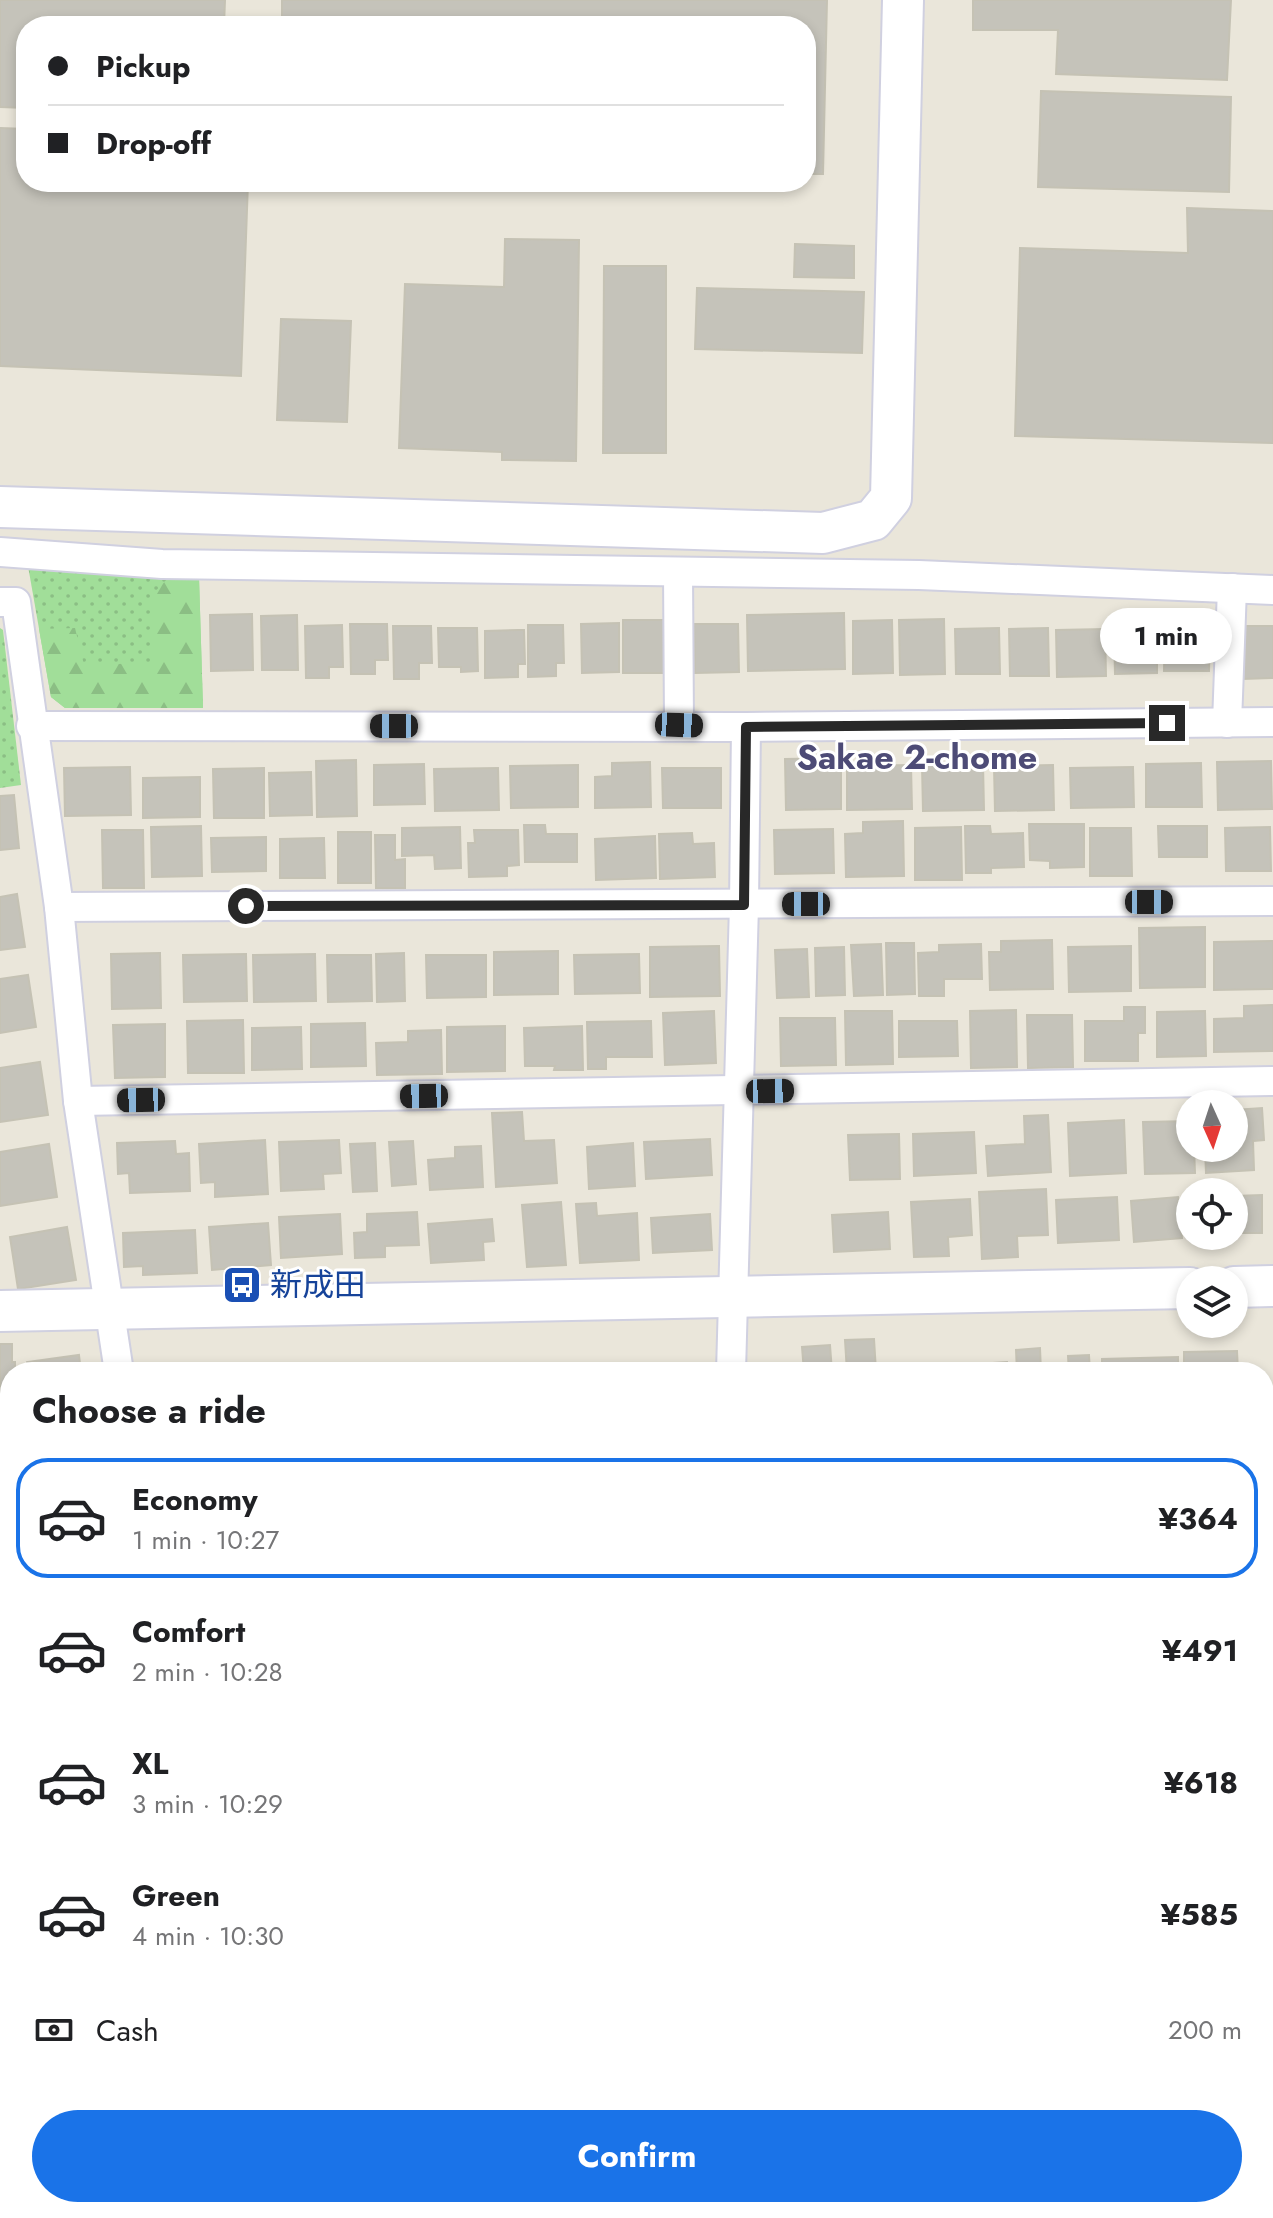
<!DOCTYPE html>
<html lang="en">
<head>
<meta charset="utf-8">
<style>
  :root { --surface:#fff; --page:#f6f6f6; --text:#202124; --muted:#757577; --line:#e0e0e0; --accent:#1a73e8 }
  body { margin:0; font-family:Jost,"Noto Sans JP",sans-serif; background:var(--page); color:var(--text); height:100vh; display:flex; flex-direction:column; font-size:30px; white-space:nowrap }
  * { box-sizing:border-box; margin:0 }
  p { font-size:26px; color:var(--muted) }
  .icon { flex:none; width:44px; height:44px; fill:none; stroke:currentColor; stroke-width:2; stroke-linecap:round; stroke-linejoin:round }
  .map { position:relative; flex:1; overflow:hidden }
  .side { position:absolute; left:0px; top:1362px; width:1274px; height:856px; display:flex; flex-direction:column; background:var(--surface); border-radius:32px 32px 0 0; box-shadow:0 4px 12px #0003 }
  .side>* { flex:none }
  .top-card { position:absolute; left:16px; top:16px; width:800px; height:176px; border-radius:32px; box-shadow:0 4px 12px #0003; display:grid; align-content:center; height:176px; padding:0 32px; background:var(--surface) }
  .needle { width:52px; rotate:177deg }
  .buttons { position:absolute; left:1176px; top:1090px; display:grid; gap:16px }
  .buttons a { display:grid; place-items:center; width:72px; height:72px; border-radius:50%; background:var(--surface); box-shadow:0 4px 12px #0003; font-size:40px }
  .end { position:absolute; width:36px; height:36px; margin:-18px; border:10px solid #282828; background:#fff; box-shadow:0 0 0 4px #fff }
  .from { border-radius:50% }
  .bubble { position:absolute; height:56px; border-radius:28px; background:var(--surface); box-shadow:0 4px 12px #0003; font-size:26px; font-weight:700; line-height:56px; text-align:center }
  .car { position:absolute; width:24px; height:48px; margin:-24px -12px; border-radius:10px; box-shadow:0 0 6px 2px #0007; background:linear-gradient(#222 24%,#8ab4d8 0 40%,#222 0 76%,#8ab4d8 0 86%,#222 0) }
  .top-card b { display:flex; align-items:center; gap:28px; height:76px; font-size:30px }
  .top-card b+b { border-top:2px solid var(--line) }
  .top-card i { width:20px; height:20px; background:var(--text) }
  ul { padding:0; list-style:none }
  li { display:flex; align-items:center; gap:24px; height:120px; margin:0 16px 12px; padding:0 16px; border:4px solid transparent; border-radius:32px }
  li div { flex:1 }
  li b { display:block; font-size:30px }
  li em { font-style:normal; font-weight:700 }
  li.current { border-color:var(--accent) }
  li>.icon { width:72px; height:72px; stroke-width:1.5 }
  h2 { padding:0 32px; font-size:36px; line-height:96px }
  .pay { display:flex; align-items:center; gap:20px; height:88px; padding:0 32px; font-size:30px }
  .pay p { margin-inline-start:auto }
  .primary-button { display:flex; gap:16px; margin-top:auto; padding:16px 32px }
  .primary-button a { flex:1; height:92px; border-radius:48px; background:var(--accent); color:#fff; font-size:32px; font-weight:700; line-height:92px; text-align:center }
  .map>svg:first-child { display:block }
  .grass { fill:url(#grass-dots) }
  .forest { fill:url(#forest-firs) }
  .building { fill:#c5c3ba; stroke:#c5c2b4; stroke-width:2 }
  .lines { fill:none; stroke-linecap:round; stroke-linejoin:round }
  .street-casing { stroke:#d0d0e0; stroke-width:32 }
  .secondary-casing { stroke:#d0d0e0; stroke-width:44 }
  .street { stroke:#fff; stroke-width:28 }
  .secondary { stroke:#fff; stroke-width:40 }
  .route { stroke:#282828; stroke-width:10 }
  .labels { text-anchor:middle; stroke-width:6; stroke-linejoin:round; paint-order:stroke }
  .transit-label { font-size:32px; fill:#164399; stroke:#fff; text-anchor:start }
  .neighbourhood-label { font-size:34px; font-weight:bold; fill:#4d4b76; stroke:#fff }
</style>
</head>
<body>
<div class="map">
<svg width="1273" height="2218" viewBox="0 0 1273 2218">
  <defs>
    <pattern id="grass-dots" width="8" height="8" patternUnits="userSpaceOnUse" patternTransform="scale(2)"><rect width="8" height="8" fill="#a1de99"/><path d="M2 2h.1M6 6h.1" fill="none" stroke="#8bbe84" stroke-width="1.8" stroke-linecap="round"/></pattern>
    <pattern id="forest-firs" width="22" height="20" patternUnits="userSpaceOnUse" patternTransform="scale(2)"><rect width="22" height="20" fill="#a1de99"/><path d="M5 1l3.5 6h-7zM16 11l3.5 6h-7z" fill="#8bbe84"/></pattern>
  </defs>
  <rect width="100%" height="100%" fill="#eae6da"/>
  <g class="grass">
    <polygon points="28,566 199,577 203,708 65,708 51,697"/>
    <polygon points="0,628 3,630 21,785 0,788"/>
  </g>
  <polygon class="forest" points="171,575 199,577 203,708 65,708 51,697 39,629 75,628 84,665 150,663 154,593"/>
  <g class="building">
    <polygon points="0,0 225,0 224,26 26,26 26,108 0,107"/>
    <polygon points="282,0 827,0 823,174 806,174 806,26 282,26"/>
    <polygon points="973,0 1231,0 1227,80 1056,74 1058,30 973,30"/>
    <polygon points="1041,91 1231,97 1229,192 1038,187"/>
    <polygon points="0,128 26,129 26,182 248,182 241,376 0,366"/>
    <polygon points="1187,208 1273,211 1273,443 1015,436 1020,248 1188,253"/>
    <polygon points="505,239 579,240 576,461 502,460 502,452 399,448 405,284 504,287"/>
    <polygon points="795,244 854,246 854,278 794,277"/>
    <polygon points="604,266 666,266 666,453 603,453"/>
    <polygon points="697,288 864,292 862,353 695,349"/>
    <polygon points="281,319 351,321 347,422 277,420"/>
    <polygon points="844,613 845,669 748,671 747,615"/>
    <polygon points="252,614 253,670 211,671 210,615"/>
    <polygon points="297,615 298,670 262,670 261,616"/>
    <polygon points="944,619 945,674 900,675 899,620"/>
    <polygon points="623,620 665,620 666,673 623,673"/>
    <polygon points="892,620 893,673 853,674 853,621"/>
    <polygon points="619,623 619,672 582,673 581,624"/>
    <polygon points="350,624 387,624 388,660 375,660 375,674 351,674"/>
    <polygon points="694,624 738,624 739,672 695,673"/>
    <polygon points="1165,624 1210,625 1209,671 1164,671"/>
    <polygon points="342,625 343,667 329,667 329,678 306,678 305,626"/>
    <polygon points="528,625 563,625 564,663 556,663 556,676 528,677"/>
    <polygon points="393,626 431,626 432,663 419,663 419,679 394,679"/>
    <polygon points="1242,626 1273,626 1273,678 1243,679"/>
    <polygon points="438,628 477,628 478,671 461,672 461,667 439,667"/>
    <polygon points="999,628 1000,674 956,674 955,629"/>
    <polygon points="1048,628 1049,676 1010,676 1009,629"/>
    <polygon points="1157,628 1157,673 1115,674 1114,629"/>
    <polygon points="1105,629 1106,676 1057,677 1056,630"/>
    <polygon points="518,630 524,630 525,664 518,664 518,677 485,678 485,631"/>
    <polygon points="841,758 841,809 786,810 785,759"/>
    <polygon points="356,760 357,816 317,817 316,761"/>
    <polygon points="1271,761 1272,809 1218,810 1217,762"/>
    <polygon points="650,762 651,807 595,808 595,777 612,776 612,763"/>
    <polygon points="1201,763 1202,807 1146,807 1146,764"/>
    <polygon points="424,764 425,804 374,805 374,765"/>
    <polygon points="983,764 984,810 923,811 922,765"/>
    <polygon points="578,765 578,807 511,808 510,766"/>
    <polygon points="911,765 912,809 847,810 847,766"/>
    <polygon points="1053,765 1054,810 995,811 994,766"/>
    <polygon points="130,767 131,815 65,816 64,768"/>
    <polygon points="1133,767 1134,807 1071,808 1070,768"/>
    <polygon points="264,768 264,818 214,818 213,769"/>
    <polygon points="498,768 499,810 435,811 434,769"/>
    <polygon points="662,768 721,768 721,808 663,808"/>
    <polygon points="311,772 312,815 270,816 269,773"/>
    <polygon points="200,777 200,817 143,818 143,778"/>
    <polygon points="14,795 19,848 0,850 0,796"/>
    <polygon points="903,821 904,876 846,877 845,834 863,833 863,822"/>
    <polygon points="1029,824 1084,824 1084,867 1050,868 1050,861 1030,860"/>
    <polygon points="524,825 545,825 546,834 577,834 577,862 525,862"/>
    <polygon points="201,826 202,876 152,877 151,827"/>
    <polygon points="965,826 990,826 991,834 1023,833 1024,867 991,868 991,873 966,873"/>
    <polygon points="1158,826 1207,826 1207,857 1159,857"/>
    <polygon points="460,827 461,868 435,869 434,855 402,856 402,828"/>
    <polygon points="961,827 962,880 915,880 915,828"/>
    <polygon points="1270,827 1271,871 1226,871 1225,828"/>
    <polygon points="1090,828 1131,828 1132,876 1090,876"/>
    <polygon points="833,829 834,873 775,874 774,830"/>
    <polygon points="102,830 143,830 144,888 103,888"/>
    <polygon points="474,830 518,830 519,865 507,866 507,876 469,877 468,843 475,843"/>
    <rect x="338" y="832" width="33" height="51"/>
    <polygon points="692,833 693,844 714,843 715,877 660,879 659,834"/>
    <polygon points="375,835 395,835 395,860 405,859 405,888 376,888"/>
    <polygon points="655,836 656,878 596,880 595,839"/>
    <polygon points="266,837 266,871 212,872 211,838"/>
    <polygon points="324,838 325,878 280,878 280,839"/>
    <polygon points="17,894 25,947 0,950 0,897"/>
    <polygon points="1205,927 1205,987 1140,988 1139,928"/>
    <polygon points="1052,940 1053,989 990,990 989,952 1001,952 1001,941"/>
    <polygon points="1273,941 1273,989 1214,990 1214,942"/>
    <polygon points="886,943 914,943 915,994 887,995"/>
    <polygon points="881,944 883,995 854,996 851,945"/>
    <polygon points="981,944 982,979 944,979 944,996 919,996 918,953 939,952 939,945"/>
    <polygon points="719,946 720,996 650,997 650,947"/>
    <polygon points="1131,946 1131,991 1069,992 1068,947"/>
    <polygon points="844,947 845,995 816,996 815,948"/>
    <polygon points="807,949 809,997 777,998 775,950"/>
    <polygon points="558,951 558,994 494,995 494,952"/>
    <polygon points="160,953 161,1008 112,1009 111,954"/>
    <polygon points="404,953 405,1001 377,1002 376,954"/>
    <polygon points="246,954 247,1001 184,1002 183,955"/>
    <polygon points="315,954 316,1001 254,1002 253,955"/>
    <polygon points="639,954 640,993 575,994 574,955"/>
    <polygon points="327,955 371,955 372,1001 328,1002"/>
    <polygon points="426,955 486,955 486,997 427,998"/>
    <polygon points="28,975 36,1027 0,1033 0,979"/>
    <polygon points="1273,1005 1273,1051 1214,1052 1214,1019 1244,1018 1244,1006"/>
    <polygon points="1124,1007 1145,1007 1145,1033 1138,1033 1138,1061 1085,1061 1085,1021 1124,1021"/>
    <polygon points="1016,1010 1017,1067 971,1068 970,1011"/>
    <polygon points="714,1011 716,1063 665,1065 663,1013"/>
    <polygon points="845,1011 892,1011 893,1064 846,1065"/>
    <polygon points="1205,1011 1206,1056 1157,1057 1157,1012"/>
    <polygon points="1027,1015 1072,1015 1073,1067 1028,1068"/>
    <polygon points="780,1018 835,1018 836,1065 781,1066"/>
    <polygon points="243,1020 244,1073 188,1073 187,1021"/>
    <polygon points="651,1021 652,1057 606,1057 606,1069 588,1069 587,1022"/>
    <polygon points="899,1021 957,1021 958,1056 899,1057"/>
    <polygon points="365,1023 366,1066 311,1067 311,1024"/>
    <polygon points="165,1024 165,1077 115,1078 113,1025"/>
    <polygon points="505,1026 505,1071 447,1072 447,1027"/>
    <polygon points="582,1026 583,1070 554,1070 555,1066 525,1066 524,1028"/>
    <polygon points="301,1027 302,1069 252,1070 252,1028"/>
    <polygon points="441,1030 442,1074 377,1075 376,1043 408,1042 408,1031"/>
    <polygon points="40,1062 48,1115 0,1122 0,1068"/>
    <polygon points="1262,1108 1264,1140 1253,1141 1254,1170 1206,1173 1205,1148 1234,1148 1234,1110"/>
    <polygon points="522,1112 524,1141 554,1140 557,1183 496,1187 492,1113"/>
    <polygon points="1048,1115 1051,1172 988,1176 986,1146 1025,1144 1024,1116"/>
    <polygon points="1124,1120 1126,1173 1070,1176 1068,1123"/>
    <polygon points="1190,1121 1190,1148 1194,1148 1195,1173 1145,1174 1143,1122"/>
    <polygon points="974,1132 976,1173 914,1176 913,1134"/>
    <polygon points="899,1134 900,1179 850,1180 848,1135"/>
    <polygon points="710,1139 712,1175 646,1179 644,1142"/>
    <polygon points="265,1140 268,1194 215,1197 215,1182 201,1183 199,1144"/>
    <polygon points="339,1140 341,1173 323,1174 324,1189 281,1191 279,1142"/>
    <polygon points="175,1141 176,1154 189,1153 190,1191 130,1193 129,1173 118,1174 117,1143"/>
    <polygon points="413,1141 416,1184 392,1186 389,1142"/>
    <polygon points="375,1143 377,1191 353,1192 350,1144"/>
    <polygon points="633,1143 635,1186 589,1189 587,1147"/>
    <polygon points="49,1144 57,1197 0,1206 0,1152"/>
    <polygon points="481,1146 483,1187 430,1190 428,1160 455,1158 455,1147"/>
    <polygon points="1046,1189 1048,1235 1017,1236 1018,1257 982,1259 979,1192"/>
    <polygon points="1262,1195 1262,1233 1234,1233 1234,1196"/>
    <polygon points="1117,1197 1119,1240 1058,1243 1056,1200"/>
    <polygon points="1178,1197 1182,1238 1134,1242 1131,1201"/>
    <polygon points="970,1199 972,1235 948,1237 949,1256 914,1257 911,1202"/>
    <polygon points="561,1202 566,1265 527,1267 522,1205"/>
    <polygon points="596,1203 597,1216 637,1213 639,1260 580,1263 576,1204"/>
    <polygon points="417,1212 419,1245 385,1246 385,1257 355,1258 354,1233 367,1232 367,1214"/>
    <polygon points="888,1212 890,1249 834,1252 832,1215"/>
    <polygon points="340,1214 342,1254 281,1258 279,1217"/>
    <polygon points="710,1214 712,1250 653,1253 651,1218"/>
    <polygon points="492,1219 494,1241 483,1242 484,1260 431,1263 428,1224"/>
    <polygon points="268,1223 271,1265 212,1270 209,1227"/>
    <polygon points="67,1227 76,1280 18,1289 10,1237"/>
    <polygon points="195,1230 197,1273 143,1275 143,1266 124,1267 123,1233"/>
    <polygon points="874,1339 876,1371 918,1370 919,1372 847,1372 845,1340"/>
    <polygon points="0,1344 12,1344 12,1362 15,1362 15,1372 10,1372 10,1433 0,1433"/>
    <polygon points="830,1345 832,1372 804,1372 802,1347"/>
    <polygon points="1040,1348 1041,1372 1017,1372 1016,1350"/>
    <polygon points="1237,1351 1238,1372 1184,1372 1184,1352"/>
    <polygon points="79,1355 81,1372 28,1372 27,1362"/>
    <polygon points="1089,1355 1090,1372 1069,1372 1068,1356"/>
    <polygon points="1178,1357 1178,1372 1102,1372 1102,1359"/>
    <polygon points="1007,1362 1008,1372 932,1372 932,1367"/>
    <polygon points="708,1366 708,1372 654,1372 654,1371"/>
    <rect x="0" y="1445" width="10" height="38"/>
    <rect x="0" y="1548" width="10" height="42"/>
    <rect x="0" y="1611" width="10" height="40"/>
    <rect x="0" y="1667" width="10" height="45"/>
    <rect x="0" y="1721" width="10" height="54"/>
    <polygon points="5,1856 10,1856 10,1904 0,1904 0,1880 6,1879"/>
    <polygon points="10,1969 10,2013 0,2014 0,1970"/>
    <polygon points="0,2088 2,2088 3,2131 0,2131"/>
    <rect x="0" y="2173" width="3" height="45"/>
    <rect x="18" y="2208" width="45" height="10"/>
    <rect x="68" y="2208" width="51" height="10"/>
    <rect x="131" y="2208" width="53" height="10"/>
    <rect x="192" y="2208" width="50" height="10"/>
    <polygon points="250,2208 304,2208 305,2212 271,2215 271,2218 250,2218"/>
    <polygon points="307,2208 327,2208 328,2218 308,2218"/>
    <polygon points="332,2208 400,2208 400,2218 333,2218"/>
  </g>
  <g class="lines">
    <g class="street-casing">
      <g id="street">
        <polyline points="0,552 162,564 919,575 1273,590"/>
        <polyline points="678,572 679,725"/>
        <polyline points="0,602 16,602 59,907 78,1101 119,1372"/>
        <polyline points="1227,723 1232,588"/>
        <polyline points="31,726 746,727 1273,722"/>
        <polyline points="59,907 1273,901"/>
        <polyline points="78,1101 1273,1081"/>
        <polyline points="731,1372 744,905 746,727"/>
        <polyline points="1264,1503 1273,1502"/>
        <polyline points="1264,1699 1273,1698"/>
        <polyline points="1272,1787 1273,1776"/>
        <polyline points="0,1822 10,1822"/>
        <polyline points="0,2047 10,2047"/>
        <polyline points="427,2208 428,2218"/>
      </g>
    </g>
    <g class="secondary-casing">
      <g id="secondary">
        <polyline points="0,507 823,533 873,520 891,498 903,0"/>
        <polyline points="1234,1287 1273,1286"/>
        <polyline points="0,1311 1190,1288"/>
      </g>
    </g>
    <use href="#street" class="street"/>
    <use href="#secondary" class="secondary"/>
  </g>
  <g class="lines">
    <polyline class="route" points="246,906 744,905 746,727 1167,723"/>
  </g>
  <defs>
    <g id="bus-square" transform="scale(2)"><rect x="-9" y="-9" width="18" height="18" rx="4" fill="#1a4fb4" stroke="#fff"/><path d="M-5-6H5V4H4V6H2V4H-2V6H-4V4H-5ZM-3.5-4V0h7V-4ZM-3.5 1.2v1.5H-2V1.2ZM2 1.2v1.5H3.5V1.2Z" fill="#fff"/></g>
  </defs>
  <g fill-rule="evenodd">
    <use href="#bus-square" x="242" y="1285"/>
  </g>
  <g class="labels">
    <g class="transit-label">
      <text x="270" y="1296">新成田</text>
    </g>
    <g class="neighbourhood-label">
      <text x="917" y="769">Sakae 2-chome</text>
    </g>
  </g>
</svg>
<div class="buttons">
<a><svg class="needle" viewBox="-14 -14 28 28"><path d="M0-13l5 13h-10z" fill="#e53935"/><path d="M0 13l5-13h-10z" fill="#757577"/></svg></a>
<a><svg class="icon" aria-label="locate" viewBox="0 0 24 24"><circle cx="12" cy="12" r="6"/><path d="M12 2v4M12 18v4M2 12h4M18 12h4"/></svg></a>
<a><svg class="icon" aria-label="layers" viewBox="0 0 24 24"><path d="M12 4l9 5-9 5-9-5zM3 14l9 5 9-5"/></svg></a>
</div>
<i class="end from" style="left:246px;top:906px"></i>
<i class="end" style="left:1167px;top:723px"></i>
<div class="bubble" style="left:1100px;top:608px;width:132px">1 min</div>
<i class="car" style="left:679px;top:725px;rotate:92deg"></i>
<i class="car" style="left:394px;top:726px;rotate:270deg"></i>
<i class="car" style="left:1149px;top:902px;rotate:90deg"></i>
<i class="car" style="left:806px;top:904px;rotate:270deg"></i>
<i class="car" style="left:770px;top:1091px;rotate:89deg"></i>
<i class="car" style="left:424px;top:1096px;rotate:269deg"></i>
<i class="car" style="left:141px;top:1100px;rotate:269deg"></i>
<div class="top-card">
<b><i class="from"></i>Pickup</b>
<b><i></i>Drop-off</b>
</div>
<section class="side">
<h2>Choose a ride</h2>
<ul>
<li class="current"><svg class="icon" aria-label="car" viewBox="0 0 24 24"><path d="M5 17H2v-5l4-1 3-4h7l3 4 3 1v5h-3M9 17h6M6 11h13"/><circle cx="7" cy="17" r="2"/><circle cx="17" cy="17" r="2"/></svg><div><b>Economy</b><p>1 min · 10:27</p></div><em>¥364</em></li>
<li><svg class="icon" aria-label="car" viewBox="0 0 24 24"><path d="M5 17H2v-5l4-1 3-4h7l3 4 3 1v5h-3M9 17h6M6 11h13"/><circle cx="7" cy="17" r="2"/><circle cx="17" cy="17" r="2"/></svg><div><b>Comfort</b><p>2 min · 10:28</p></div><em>¥491</em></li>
<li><svg class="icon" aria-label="car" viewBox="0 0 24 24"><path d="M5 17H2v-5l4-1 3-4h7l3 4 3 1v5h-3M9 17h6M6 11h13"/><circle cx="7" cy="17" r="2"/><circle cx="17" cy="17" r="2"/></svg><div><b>XL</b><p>3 min · 10:29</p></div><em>¥618</em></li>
<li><svg class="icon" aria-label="car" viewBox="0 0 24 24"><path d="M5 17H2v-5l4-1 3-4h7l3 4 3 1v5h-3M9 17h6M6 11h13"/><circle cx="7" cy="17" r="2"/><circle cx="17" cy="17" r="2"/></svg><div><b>Green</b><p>4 min · 10:30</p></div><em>¥585</em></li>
</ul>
<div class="pay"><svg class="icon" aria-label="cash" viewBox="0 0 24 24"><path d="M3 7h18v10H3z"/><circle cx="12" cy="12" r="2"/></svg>Cash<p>200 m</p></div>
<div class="primary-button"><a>Confirm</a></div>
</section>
</div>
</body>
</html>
